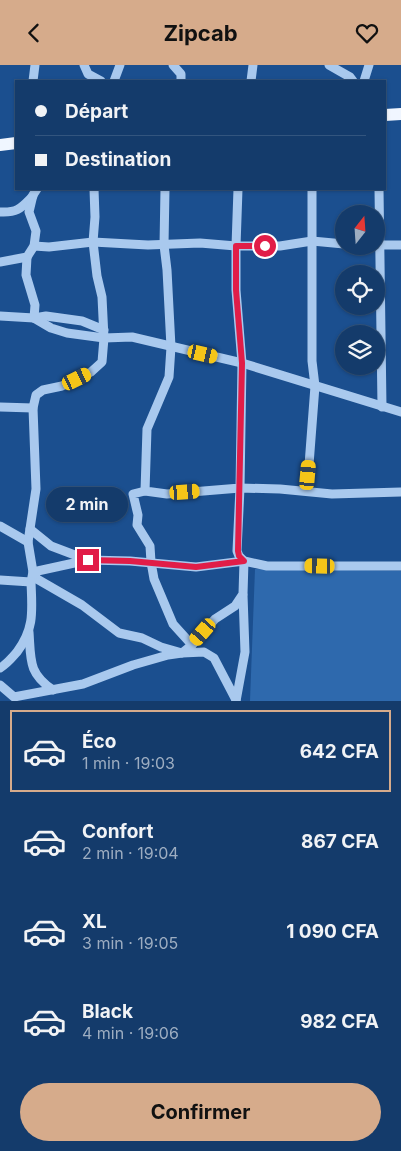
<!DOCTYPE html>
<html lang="fr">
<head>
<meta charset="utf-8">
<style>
  :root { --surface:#143b6b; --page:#214673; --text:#f1f3f6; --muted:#9dadc1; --line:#33557e; --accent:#d6ab8b }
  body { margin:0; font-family:Inter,sans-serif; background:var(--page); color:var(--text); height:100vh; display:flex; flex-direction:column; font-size:19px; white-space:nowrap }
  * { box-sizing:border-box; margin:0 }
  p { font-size:16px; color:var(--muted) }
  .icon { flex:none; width:28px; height:28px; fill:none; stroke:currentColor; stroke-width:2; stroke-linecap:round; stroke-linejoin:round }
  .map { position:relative; height:636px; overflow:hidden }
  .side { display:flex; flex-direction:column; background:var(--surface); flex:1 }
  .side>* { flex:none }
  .top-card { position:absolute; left:15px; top:15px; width:371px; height:110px; border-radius:0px; box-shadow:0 1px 4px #0004,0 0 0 1px var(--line); display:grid; align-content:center; height:110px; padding:0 20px; background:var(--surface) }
  .needle { width:32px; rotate:17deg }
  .buttons { position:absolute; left:335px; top:140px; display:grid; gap:10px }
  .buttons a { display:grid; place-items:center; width:50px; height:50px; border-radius:50%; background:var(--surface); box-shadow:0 1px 4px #0004,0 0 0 1px var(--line); font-size:25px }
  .end { position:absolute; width:22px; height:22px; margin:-11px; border:6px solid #e11d48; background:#fff; box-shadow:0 0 0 2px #fff }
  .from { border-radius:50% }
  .bubble { position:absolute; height:35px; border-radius:18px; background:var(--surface); box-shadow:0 1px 4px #0004,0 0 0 1px var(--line); font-size:16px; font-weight:700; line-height:35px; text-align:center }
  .car { position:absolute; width:15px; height:30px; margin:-15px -8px; border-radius:6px; box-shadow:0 0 4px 1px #0007; background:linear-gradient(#f5c518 24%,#345 0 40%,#f5c518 0 76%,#345 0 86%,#f5c518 0) }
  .top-card b { display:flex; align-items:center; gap:18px; height:48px; font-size:19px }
  .top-card b+b { border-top:1px solid var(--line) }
  .top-card i { width:12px; height:12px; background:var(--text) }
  ul { padding:9px 0 0; list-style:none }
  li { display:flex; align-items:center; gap:15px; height:82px; margin:0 10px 8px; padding:0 10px; border:2px solid transparent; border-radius:0px }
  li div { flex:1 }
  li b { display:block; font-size:19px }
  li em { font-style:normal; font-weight:700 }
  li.selected { border-color:var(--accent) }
  li>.icon { width:45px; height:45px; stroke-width:1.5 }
  .action { display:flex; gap:10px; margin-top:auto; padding:10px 20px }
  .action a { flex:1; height:58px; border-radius:30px; background:var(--accent); color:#111; font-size:20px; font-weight:700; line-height:58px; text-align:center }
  header { display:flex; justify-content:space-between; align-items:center; height:65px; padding:0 20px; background:var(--accent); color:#111; font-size:22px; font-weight:700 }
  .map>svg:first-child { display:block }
  .green { fill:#2e69ad }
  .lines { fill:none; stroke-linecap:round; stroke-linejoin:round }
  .minor { stroke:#a9c9ee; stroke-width:9 }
  .major { stroke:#f0f6ff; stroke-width:12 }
  .route { stroke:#e11d48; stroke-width:6 }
</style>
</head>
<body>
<header><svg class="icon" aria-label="back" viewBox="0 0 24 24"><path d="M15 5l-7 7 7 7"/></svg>Zipcab<svg class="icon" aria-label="heart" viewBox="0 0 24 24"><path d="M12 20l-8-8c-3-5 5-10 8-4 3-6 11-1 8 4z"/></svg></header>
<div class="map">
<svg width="401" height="636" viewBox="0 0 401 636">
  <rect width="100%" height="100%" fill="#1b4f8f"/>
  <polygon class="green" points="255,504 401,506 401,636 250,636"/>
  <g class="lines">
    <g class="minor">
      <polyline points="84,0 88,9 101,16"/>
      <polyline points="173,0 181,9 181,16"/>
      <polyline points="329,0 350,12 353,16"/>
      <polyline points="33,16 35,0"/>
      <polyline points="114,16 120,0"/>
      <polyline points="251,16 253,0"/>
      <polyline points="364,16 369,0"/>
      <polyline points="165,124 164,180 167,205 171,282 169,312 147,364 145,426 167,429 240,423 242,298 236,225 236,181 238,124"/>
      <polyline points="379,124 382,342"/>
      <path d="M0,147C18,148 21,143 33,131"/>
      <polyline points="376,180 401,180"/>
      <polyline points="34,181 49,182 93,177 148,180 200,178 236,181 280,181 312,176 344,179"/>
      <polyline points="27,192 26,210 35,240 34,253"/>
      <polyline points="0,197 27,192 34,181 36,166 29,147 33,130 37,124"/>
      <polyline points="0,251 34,253 46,251 82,256 104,265"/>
      <polyline points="34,253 51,263 67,268 104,273 132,272 242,298 401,347"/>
      <polyline points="0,342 33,343"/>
      <polyline points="145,426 133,429 138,450 137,460 150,481 151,497 154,514 173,559 192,580"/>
      <polyline points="307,426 315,321 312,296 312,124"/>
      <polyline points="0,461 28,477 33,507 37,514 82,540 119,568 142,573 161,582 182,588 204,587 214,593 236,635"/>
      <polyline points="30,464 51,481 88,495"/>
      <polyline points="28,477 36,424 33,343 36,330 43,325 62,321 91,307 102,297 104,273 102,232 97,211 93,177 95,152 94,124"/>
      <polyline points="244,496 239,491 237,486 240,423 280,424 332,429 401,427"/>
      <polyline points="0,515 31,517 33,507 88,495 130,496 196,502 244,496"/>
      <path d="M29,567C31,595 28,608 53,625"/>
      <path d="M0,603C7,599 11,594 17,587C35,563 32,545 31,517"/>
      <polyline points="0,620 14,632 83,619 133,600 168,590 182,588 192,580 215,554 235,541 243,529 244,496 267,501 401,501"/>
      <polyline points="236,636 245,587 243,530"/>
    </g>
    <g class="major">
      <polyline points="385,50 401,49"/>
      <polyline points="0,80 16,78"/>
    </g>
  </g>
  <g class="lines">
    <polyline class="route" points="88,495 130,496 196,502 244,496 239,491 238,486 242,298 236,225 236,181 265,181"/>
  </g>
</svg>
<div class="buttons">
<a><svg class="needle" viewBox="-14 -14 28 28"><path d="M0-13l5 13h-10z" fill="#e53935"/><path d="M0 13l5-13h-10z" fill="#9dadc1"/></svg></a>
<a><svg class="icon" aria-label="locate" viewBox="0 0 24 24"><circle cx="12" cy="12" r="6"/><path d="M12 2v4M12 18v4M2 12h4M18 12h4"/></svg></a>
<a><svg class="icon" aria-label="layers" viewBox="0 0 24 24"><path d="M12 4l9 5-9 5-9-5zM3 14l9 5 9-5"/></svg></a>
</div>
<i class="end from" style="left:265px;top:181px"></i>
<i class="end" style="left:88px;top:495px"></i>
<div class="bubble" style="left:46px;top:422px;width:82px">2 min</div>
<i class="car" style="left:203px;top:289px;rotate:103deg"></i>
<i class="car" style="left:77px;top:314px;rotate:64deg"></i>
<i class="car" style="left:308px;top:410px;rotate:5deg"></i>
<i class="car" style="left:185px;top:427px;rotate:86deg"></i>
<i class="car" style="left:320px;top:501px;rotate:271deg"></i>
<i class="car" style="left:203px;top:567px;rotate:221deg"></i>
<div class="top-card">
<b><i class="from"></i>Départ</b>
<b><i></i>Destination</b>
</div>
</div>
<section class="side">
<ul>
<li class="selected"><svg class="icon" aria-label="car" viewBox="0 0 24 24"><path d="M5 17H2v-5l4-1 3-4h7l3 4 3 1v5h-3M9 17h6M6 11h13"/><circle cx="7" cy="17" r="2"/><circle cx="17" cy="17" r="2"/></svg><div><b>Éco</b><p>1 min · 19:03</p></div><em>642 CFA</em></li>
<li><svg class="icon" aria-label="car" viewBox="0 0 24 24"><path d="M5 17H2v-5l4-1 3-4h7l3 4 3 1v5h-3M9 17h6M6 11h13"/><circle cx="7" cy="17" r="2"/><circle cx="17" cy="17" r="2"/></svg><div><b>Confort</b><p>2 min · 19:04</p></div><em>867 CFA</em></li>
<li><svg class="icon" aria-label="car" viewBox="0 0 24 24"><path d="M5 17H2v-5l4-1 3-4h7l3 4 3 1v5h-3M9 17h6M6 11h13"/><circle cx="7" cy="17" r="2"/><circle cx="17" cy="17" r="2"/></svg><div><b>XL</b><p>3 min · 19:05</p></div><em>1 090 CFA</em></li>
<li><svg class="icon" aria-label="car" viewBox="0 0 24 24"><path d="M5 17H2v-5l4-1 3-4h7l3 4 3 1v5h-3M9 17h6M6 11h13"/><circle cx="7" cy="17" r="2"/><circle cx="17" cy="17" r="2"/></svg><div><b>Black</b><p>4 min · 19:06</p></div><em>982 CFA</em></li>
</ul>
<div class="action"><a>Confirmer</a></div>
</section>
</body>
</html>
